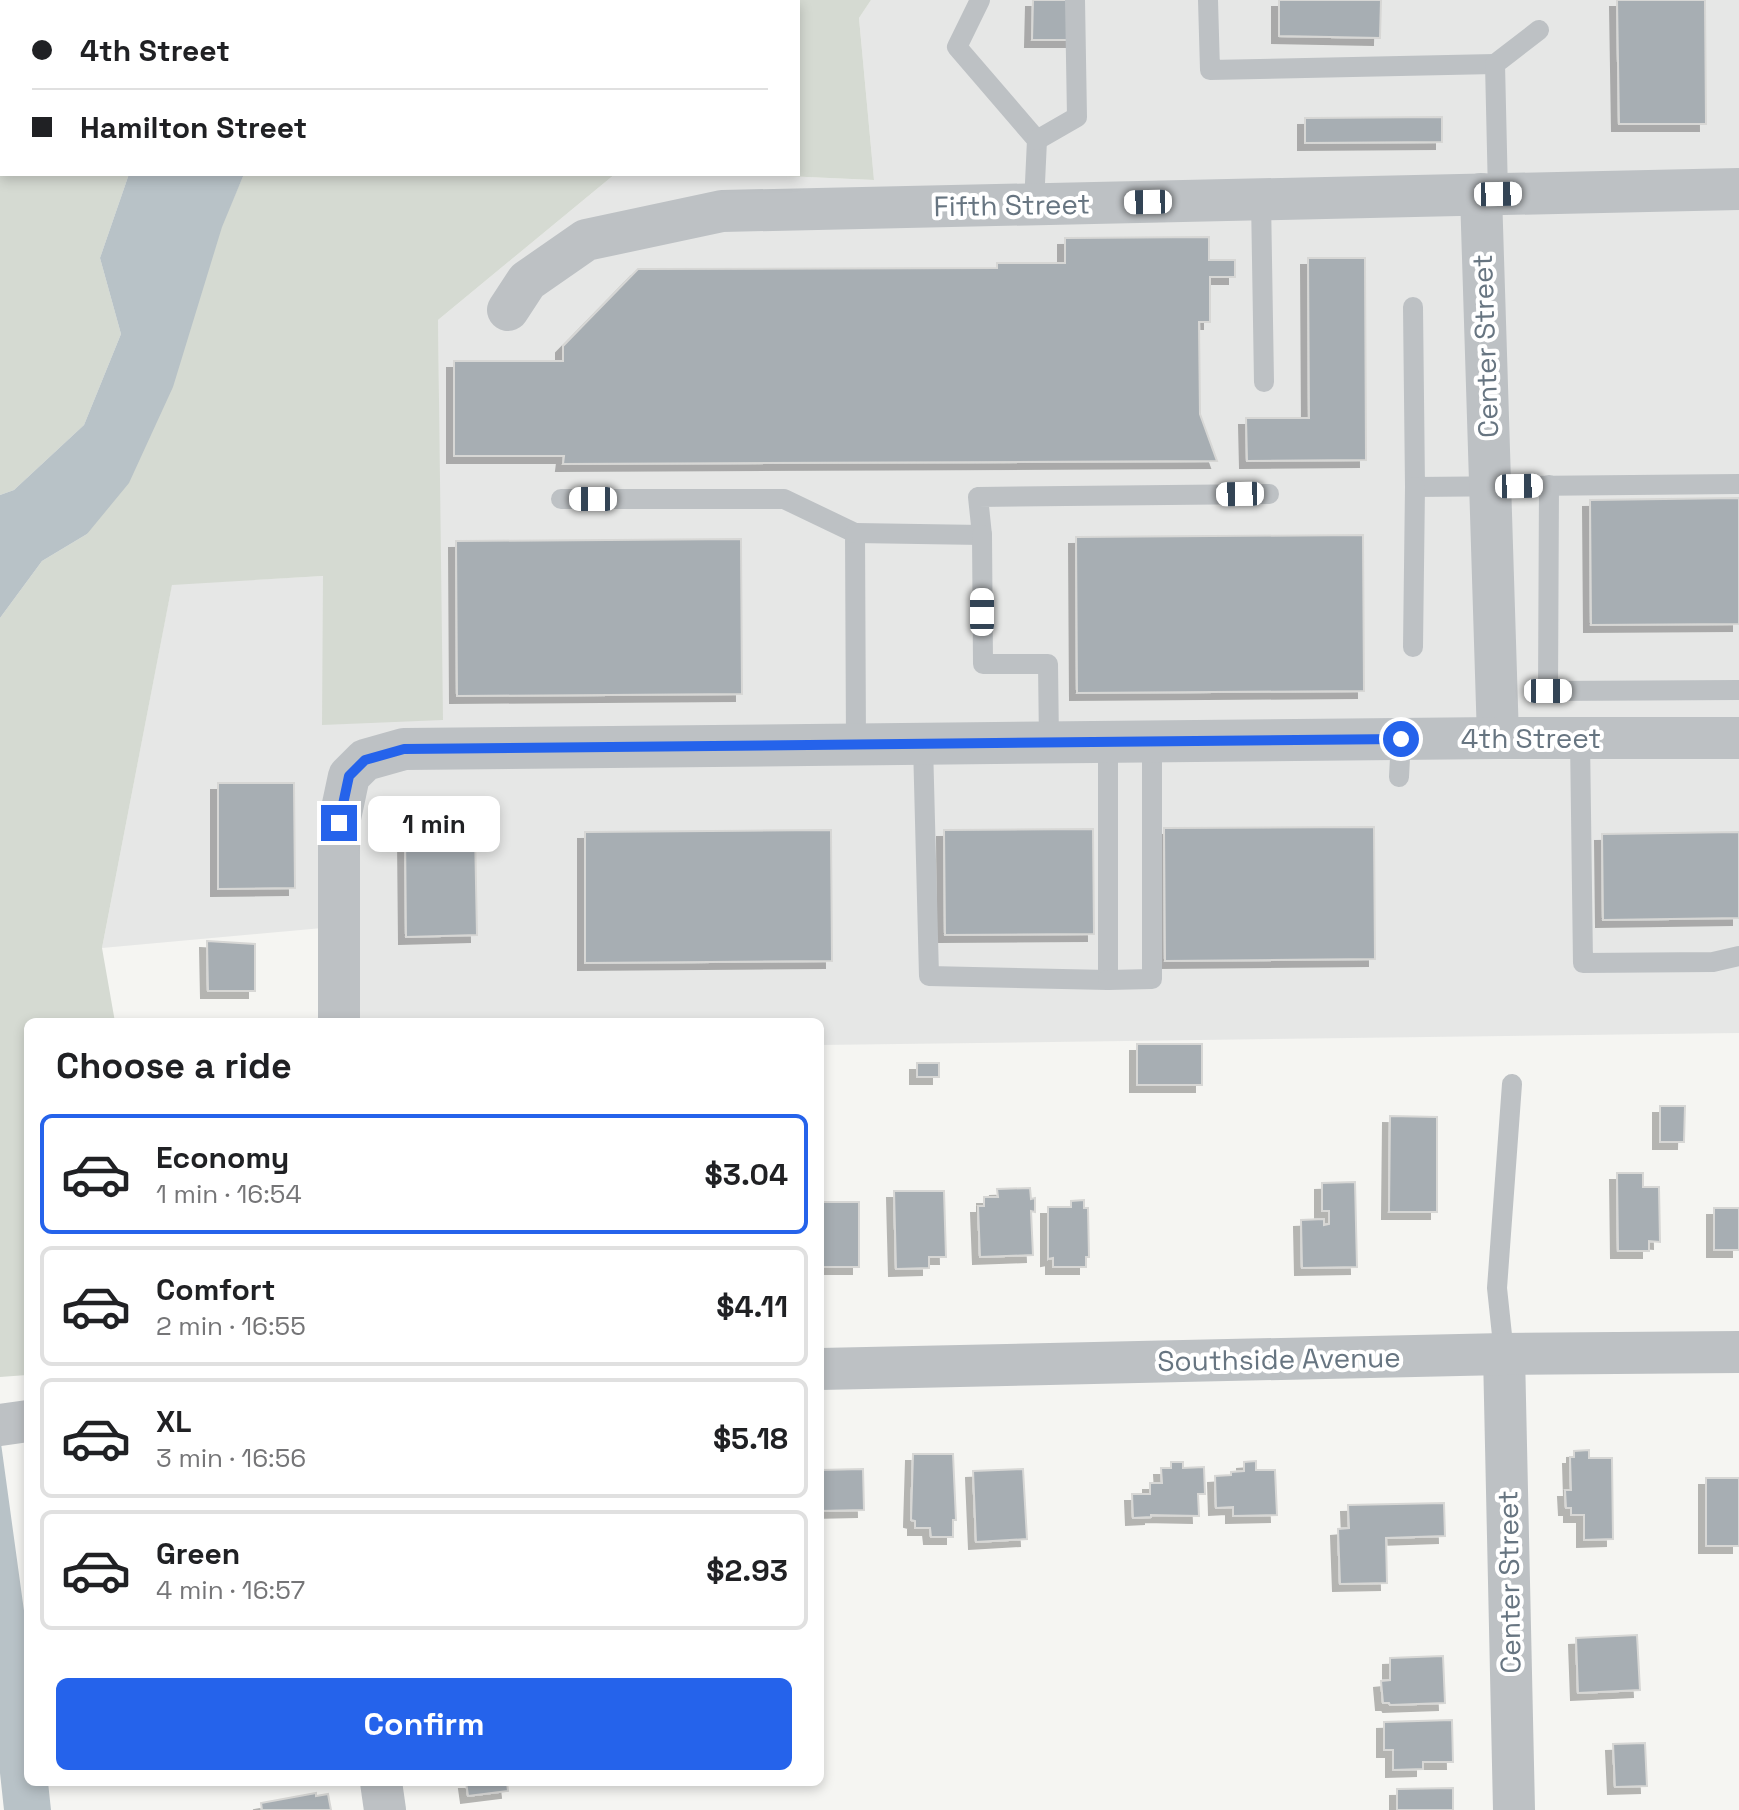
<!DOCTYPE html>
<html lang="en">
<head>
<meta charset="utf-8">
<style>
  :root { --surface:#fff; --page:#f2f2f2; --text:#202124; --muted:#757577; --line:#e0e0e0; --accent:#2563eb }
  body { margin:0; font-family:"Space Grotesk",sans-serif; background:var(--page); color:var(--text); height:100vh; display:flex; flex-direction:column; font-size:30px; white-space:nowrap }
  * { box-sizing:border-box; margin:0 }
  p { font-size:26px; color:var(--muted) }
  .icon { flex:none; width:44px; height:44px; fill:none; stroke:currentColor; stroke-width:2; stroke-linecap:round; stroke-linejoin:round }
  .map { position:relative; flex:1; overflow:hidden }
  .details { position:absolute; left:24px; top:1018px; width:800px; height:768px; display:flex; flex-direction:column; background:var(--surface); border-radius:12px; box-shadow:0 4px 12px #0003 }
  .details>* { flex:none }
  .top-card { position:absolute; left:0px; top:0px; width:800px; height:176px; box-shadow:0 4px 12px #0003; display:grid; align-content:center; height:176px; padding:0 32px; background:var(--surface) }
  .end { position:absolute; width:36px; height:36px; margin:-18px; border:10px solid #2563eb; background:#fff; box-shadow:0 0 0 4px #fff }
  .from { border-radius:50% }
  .bubble { position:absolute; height:56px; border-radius:12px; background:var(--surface); box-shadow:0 4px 12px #0003; font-size:26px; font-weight:700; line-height:56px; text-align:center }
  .car { position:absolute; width:24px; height:48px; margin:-24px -12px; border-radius:10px; box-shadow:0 0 6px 2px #0007; background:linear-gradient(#fff 24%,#345 0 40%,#fff 0 76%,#345 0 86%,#fff 0) }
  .top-card b { display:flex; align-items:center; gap:28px; height:76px; font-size:30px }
  .top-card b+b { border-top:2px solid var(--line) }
  .top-card i { width:20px; height:20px; background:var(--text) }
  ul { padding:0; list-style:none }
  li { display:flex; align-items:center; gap:24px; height:120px; margin:0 16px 12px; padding:0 16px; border:4px solid var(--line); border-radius:12px }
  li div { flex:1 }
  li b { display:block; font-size:30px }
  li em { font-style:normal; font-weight:700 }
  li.on { border-color:var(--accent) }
  li>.icon { width:72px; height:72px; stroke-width:1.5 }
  h2 { padding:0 32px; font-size:36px; line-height:96px }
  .primary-button { display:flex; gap:16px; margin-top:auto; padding:16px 32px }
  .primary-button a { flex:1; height:92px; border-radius:12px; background:var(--accent); color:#fff; font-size:32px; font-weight:700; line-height:92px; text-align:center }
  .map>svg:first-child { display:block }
  .built { fill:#e6e7e6 }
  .green { fill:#d5dad2 }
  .water { fill:#b8c2c7 }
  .building { fill:#a7aeb3; stroke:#d7d7d5; stroke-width:2; filter:url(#shadow) }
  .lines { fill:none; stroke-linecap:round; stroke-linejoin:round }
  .lane { stroke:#bdc1c4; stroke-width:20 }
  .street { stroke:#bdc1c4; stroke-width:42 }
  .route { stroke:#2563eb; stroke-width:10 }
  .labels { text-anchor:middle; stroke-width:8; stroke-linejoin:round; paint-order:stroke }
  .street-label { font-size:28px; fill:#677581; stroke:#fff }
</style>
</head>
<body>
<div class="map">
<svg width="1739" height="1810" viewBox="0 0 1739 1810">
  <defs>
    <filter id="shadow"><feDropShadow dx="-7" dy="7" stdDeviation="0" flood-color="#0004"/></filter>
  </defs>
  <rect width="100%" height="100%" fill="#f5f5f2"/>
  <polygon class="built" points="871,0 1739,0 1739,1033 820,1045 820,1022 345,1022 344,926 102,948 172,584 324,576 440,561 438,320 615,174 738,174 874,180 859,18"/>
  <g class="green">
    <polygon points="0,0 244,0 2,2 2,174 129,174 100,258 121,334 84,425 14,490 0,495"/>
    <polygon points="335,0 871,0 859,18 874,180 738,174 798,174 798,2 334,2"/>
    <polygon points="244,174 615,174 438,320 443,720 322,725 323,576 172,585 102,948 115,1022 28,1022 28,1370 27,1375 0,1377 0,618 42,561 87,534"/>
  </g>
  <g class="water">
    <polygon points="129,174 244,174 222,227 173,387 129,483 87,534 42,561 0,618 0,495 14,490 84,425 121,334 100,258"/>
    <polygon points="0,1436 28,1640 28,1782 48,1782 51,1810 4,1810 0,1773"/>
  </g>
  <g class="building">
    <polygon points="1033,0 1074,0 1074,40 1032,40"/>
    <polygon points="1279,0 1381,0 1380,38 1279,36"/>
    <polygon points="1617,0 1705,0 1706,124 1619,124"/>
    <polygon points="1442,117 1442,142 1305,143 1305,118"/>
    <polygon points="1209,237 1209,260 1235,260 1235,277 1210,277 1210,322 1199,322 1200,414 1217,461 563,464 564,456 454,456 454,361 563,361 563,346 638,269 997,268 997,263 1065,263 1065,238"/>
    <polygon points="1308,258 1365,258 1366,460 1247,461 1246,418 1309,418"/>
    <polygon points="1739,498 1739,624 1591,625 1590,500"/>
    <polygon points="1363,535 1364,691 1077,693 1076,537"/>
    <polygon points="741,539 742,694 457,696 456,541"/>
    <polygon points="218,783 294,783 295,888 218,889"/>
    <polygon points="1374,827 1375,959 1165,961 1164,828"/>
    <polygon points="1093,829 1094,934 945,935 944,830"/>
    <polygon points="831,830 832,961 585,963 585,832"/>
    <polygon points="475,831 477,935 406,937 405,832"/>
    <polygon points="1739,832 1739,918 1603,920 1602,834"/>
    <polygon points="207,941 255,944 255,991 208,991"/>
    <rect x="1137" y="1044" width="65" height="41"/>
    <rect x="917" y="1063" width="22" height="14"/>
    <polygon points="1660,1106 1685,1106 1684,1142 1660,1142"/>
    <polygon points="1390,1116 1437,1117 1437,1212 1389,1212"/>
    <polygon points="1617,1173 1643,1173 1643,1187 1659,1187 1660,1242 1649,1241 1649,1251 1618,1251"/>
    <polygon points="1355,1182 1357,1267 1302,1268 1301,1220 1324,1219 1324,1225 1329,1224 1329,1211 1322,1211 1322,1183"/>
    <polygon points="1030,1188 1031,1199 1035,1198 1035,1212 1031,1211 1033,1255 980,1257 978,1206 984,1206 984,1197 998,1197 997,1189"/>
    <polygon points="894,1191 944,1191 946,1257 929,1257 929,1268 896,1269"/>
    <polygon points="1084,1200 1084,1208 1088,1208 1089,1257 1086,1257 1086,1267 1053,1267 1053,1258 1048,1259 1048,1207 1071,1207 1071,1201"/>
    <polygon points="823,1202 859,1202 859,1267 820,1267 820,1213 823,1213"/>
    <rect x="1714" y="1208" width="25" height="42"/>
    <polygon points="1589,1450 1589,1458 1612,1458 1613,1539 1584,1540 1584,1515 1571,1515 1571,1508 1566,1508 1565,1490 1571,1490 1570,1457 1574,1457 1574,1451"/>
    <polygon points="913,1454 953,1454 956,1520 953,1520 953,1537 931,1537 930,1528 915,1528 915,1521 911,1520"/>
    <polygon points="1256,1461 1256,1470 1275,1470 1277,1515 1233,1516 1233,1507 1216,1508 1215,1476 1231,1475 1231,1472 1244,1471 1244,1462"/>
    <polygon points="1171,1462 1183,1462 1183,1468 1204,1467 1205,1494 1198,1494 1199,1516 1151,1515 1151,1517 1133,1518 1132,1494 1150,1494 1150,1483 1162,1483 1161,1468 1171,1468"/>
    <polygon points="863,1469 864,1510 820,1511 820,1470"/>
    <polygon points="1023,1469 1027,1539 976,1542 973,1471"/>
    <rect x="1706" y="1478" width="33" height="68"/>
    <polygon points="1444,1503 1445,1536 1386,1538 1387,1583 1340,1584 1338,1529 1349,1528 1348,1505"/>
    <polygon points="1637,1635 1640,1690 1578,1693 1576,1638"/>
    <polygon points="1443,1656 1445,1703 1390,1705 1389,1703 1383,1703 1381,1681 1390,1680 1390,1658"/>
    <polygon points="1452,1720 1453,1762 1423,1762 1423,1769 1393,1770 1393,1750 1384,1750 1384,1722"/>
    <polygon points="1645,1743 1647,1786 1615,1787 1613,1744"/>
    <polygon points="466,1782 507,1782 508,1791 468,1796"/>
    <polygon points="1453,1788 1453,1810 1397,1810 1397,1789"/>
    <polygon points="316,1793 316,1796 328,1794 331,1810 262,1810 261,1803"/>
  </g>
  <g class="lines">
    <g class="lane">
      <polyline points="980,0 957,47 1037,140 1034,204"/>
      <polyline points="1208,0 1210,70 1495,64"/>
      <polyline points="1037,140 1077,117 1075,0"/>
      <polyline points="1498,194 1495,64 1539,30"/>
      <polyline points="1261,199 1264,382"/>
      <polyline points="1413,307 1415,487 1739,484"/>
      <polyline points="1549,485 1548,691 1739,690"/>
      <polyline points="561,499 784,499 855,533 856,744"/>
      <polyline points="855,533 982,535 978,497 1269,494"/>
      <polyline points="982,535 983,664 1048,664 1049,743"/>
      <polyline points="1413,647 1415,487"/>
      <polyline points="1580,738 1583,963 1713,962 1739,956"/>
      <polyline points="923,744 929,976 1108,980 1108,742"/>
      <polyline points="1399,777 1401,739"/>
      <polyline points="1108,980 1152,979 1152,742"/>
      <polyline points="1504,1354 1497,1288 1512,1084"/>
    </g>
    <g class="street">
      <polyline points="1481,194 1498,738"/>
      <polyline points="508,310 527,281 586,240 722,211 1739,189"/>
      <polyline points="339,1022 339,823 349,776 365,760 404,749 1498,738 1739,738"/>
      <polyline points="1504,1354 1514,1810"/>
      <polyline points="820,1369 1504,1354 1739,1352"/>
      <polyline points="0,1425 28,1421"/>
      <polyline points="381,1782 385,1810"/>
    </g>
  </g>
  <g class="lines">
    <polyline class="route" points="339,823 349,776 365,760 404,749 1401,739"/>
  </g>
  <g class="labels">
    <g class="street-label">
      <text transform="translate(1012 205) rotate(-1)" y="10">Fifth Street</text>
      <text transform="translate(1485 346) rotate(-92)" y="10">Center Street</text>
      <text x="1531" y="748">4th Street</text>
      <text transform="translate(1279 1359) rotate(-1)" y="10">Southside Avenue</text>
      <text transform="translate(1509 1582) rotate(-91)" y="10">Center Street</text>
    </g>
  </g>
</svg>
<i class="end from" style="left:1401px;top:739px"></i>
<i class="end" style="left:339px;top:823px"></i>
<div class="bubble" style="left:368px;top:796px;width:132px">1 min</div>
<i class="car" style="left:1498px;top:194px;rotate:89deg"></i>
<i class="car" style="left:1148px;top:202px;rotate:269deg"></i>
<i class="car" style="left:1519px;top:486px;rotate:89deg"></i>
<i class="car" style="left:1240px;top:494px;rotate:269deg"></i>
<i class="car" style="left:593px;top:499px;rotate:270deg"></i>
<i class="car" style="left:982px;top:612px;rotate:0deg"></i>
<i class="car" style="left:1548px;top:691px;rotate:90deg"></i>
<div class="top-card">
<b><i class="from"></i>4th Street</b>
<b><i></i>Hamilton Street</b>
</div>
<section class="details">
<h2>Choose a ride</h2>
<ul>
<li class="on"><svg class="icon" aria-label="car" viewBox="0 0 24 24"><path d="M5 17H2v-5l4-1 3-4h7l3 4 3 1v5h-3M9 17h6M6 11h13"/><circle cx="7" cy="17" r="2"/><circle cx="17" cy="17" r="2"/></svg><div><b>Economy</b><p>1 min · 16:54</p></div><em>$3.04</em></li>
<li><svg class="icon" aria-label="car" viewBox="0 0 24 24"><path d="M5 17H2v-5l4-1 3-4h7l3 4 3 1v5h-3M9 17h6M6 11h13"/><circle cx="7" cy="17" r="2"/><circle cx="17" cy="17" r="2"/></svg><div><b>Comfort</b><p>2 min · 16:55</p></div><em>$4.11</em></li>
<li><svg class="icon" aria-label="car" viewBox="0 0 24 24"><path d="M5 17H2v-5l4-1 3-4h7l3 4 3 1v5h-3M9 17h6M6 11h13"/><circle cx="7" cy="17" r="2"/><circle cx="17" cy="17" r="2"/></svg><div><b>XL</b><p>3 min · 16:56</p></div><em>$5.18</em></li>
<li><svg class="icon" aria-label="car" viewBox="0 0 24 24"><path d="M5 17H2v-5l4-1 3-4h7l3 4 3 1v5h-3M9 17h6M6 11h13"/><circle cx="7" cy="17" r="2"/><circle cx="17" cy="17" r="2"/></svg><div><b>Green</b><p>4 min · 16:57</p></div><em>$2.93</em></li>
</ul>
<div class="primary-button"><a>Confirm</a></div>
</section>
</div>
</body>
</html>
